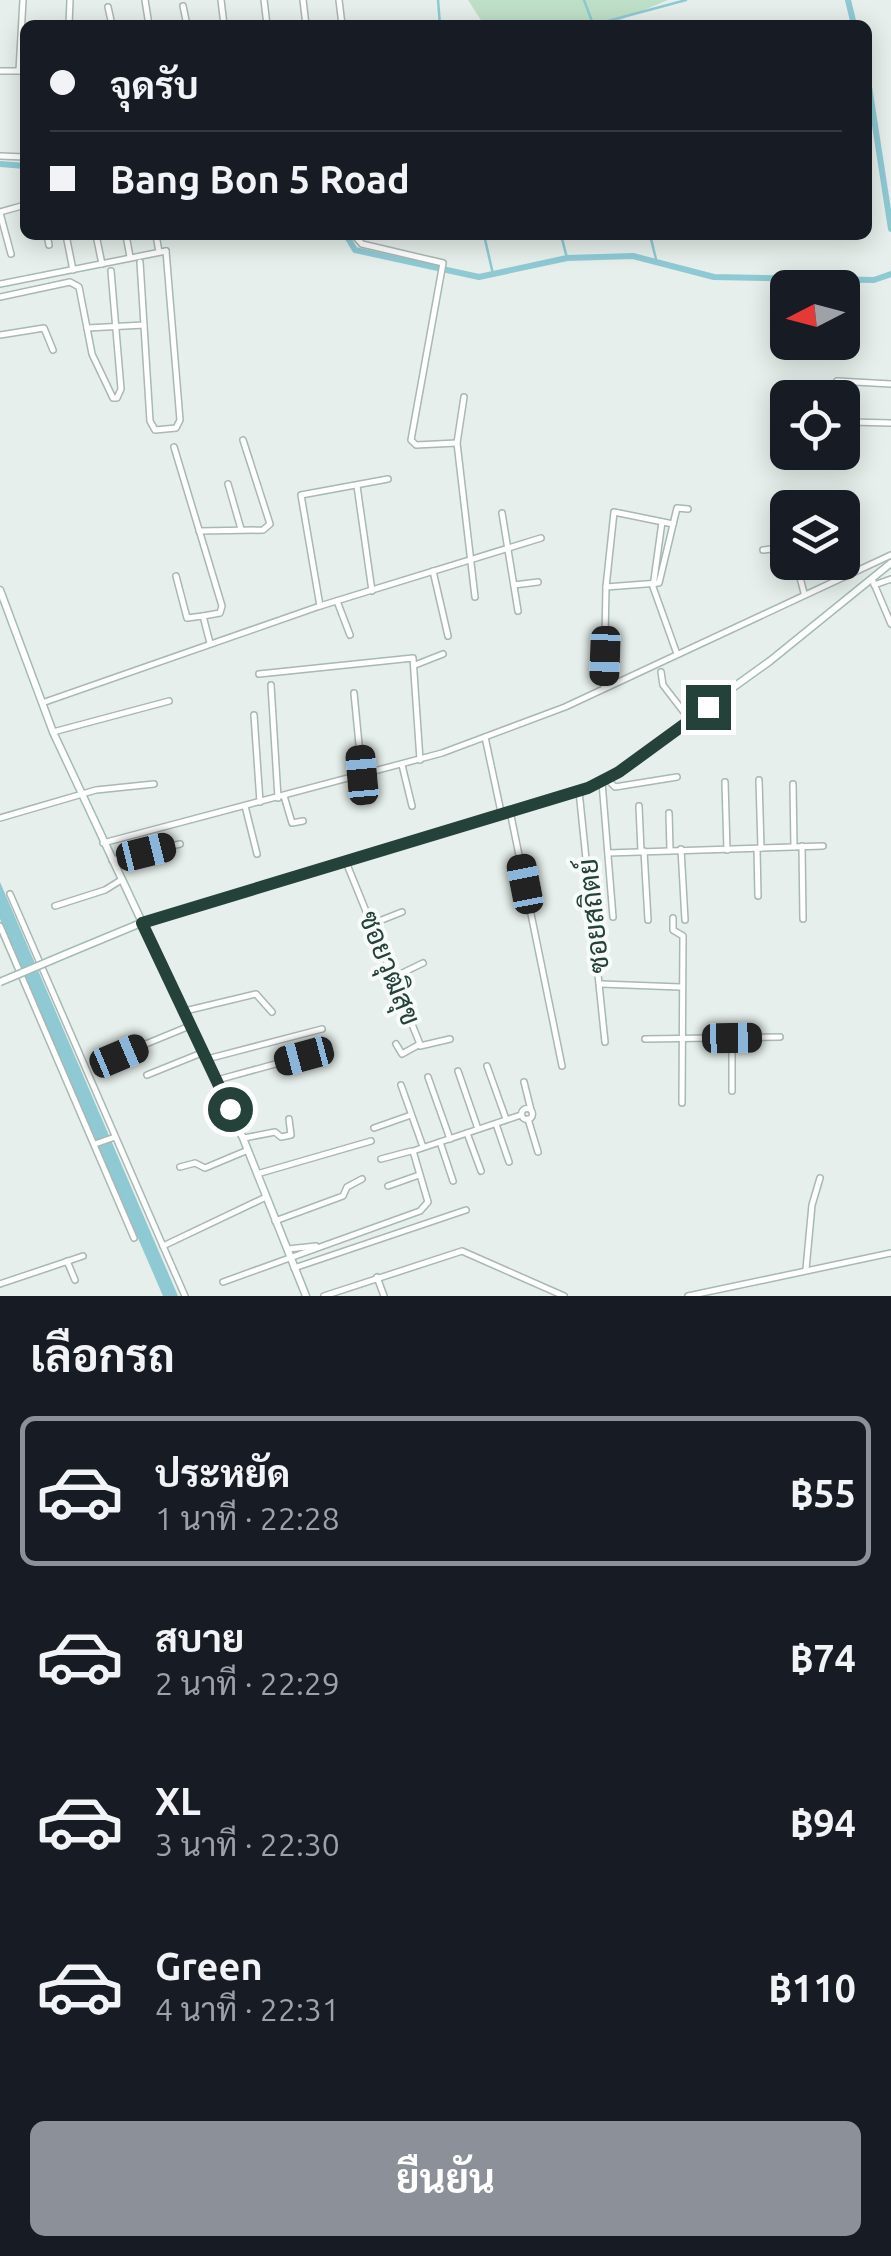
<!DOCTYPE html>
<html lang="th">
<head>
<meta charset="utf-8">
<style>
  :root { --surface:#171b24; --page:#242831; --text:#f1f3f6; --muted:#9ea1a6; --line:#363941; --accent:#8c9099 }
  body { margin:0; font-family:Ubuntu,Sarabun,sans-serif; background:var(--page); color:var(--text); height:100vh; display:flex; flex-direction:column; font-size:38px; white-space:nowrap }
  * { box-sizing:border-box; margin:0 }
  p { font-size:32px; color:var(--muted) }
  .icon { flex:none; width:55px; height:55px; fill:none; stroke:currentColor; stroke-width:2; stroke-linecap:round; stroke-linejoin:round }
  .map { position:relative; height:1296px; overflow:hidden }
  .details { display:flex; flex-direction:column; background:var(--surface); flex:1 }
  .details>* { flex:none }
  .hud { position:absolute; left:20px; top:20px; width:852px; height:220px; border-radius:15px; box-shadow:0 5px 25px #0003; display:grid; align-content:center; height:220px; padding:0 30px; background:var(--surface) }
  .needle { width:65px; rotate:264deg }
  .fabs { position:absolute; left:770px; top:270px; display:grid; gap:20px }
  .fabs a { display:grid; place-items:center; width:90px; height:90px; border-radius:15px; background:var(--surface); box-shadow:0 5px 25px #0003; font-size:50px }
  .end { position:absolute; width:45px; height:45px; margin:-22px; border:12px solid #24423a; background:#fff; box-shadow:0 0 0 5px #fff }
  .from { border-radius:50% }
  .car { position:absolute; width:30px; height:60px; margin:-30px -15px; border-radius:12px; box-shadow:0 0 8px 2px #0007; background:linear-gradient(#222 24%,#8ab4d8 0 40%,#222 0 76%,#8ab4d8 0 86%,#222 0) }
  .hud b { display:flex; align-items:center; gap:35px; height:95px; font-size:38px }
  .hud b+b { border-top:2px solid var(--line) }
  .hud i { width:25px; height:25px; background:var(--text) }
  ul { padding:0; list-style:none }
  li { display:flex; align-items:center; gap:30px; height:150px; margin:0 20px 15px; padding:0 10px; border:5px solid transparent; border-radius:15px }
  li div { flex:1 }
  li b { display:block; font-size:38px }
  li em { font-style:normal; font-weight:700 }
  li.selected { border-color:var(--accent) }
  li>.icon { width:90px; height:90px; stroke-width:1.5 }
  h2 { padding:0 30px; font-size:45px; line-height:120px }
  .cta { display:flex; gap:20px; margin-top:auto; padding:20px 30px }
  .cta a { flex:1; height:115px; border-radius:15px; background:var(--accent); color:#fff; font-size:40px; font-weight:700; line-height:115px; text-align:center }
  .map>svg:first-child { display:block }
  .green { fill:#bfe0c8 }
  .water { fill:#8ec9d4 }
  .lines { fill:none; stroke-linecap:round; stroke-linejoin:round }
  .stream { stroke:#8ec9d4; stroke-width:2.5 }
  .canal { stroke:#8ec9d4; stroke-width:6 }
  .street-casing { stroke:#a8b8b2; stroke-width:8 }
  .secondary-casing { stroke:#a4bbb3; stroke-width:9 }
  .street { stroke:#fff; stroke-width:5 }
  .secondary { stroke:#fff; stroke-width:6 }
  .secondary-bridge-casing { stroke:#a4bbb3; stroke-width:9; stroke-linecap:butt }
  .secondary-bridge { stroke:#fff; stroke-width:6 }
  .route { stroke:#24423a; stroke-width:12 }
  .labels { text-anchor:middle; stroke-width:8; stroke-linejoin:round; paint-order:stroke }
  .street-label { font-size:28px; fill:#24423a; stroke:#f7fbf9 }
</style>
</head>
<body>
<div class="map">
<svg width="891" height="1296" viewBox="0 0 891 1296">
  <rect width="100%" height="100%" fill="#e6efeb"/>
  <polygon class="green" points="468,0 668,0 608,25 484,25"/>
  <polygon class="water" points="0,882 178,1296 163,1296 0,919"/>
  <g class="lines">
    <g class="stream">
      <polyline points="438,0 440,25"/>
      <polyline points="584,0 593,24"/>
      <polyline points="593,25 686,0"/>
      <polyline points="484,235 493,274"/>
      <polyline points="561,235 567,258"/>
      <polyline points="650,235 657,263"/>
    </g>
    <g class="canal">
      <polyline points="848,0 854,25"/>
      <polyline points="868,80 891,229"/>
      <polyline points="0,164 25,166"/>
      <polyline points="346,235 355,250 479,277 567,258 633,256 714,277 874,280 891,274"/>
    </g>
    <g class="street-casing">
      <g id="street">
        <polyline points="145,0 149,25"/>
        <polyline points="221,0 224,25"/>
        <polyline points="264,0 267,25"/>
        <polyline points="303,0 306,25"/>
        <polyline points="339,0 342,25"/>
        <polyline points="183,6 187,25"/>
        <polyline points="108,7 112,25"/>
        <polyline points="69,25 70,0"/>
        <polyline points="0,71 25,71"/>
        <polyline points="19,71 23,0"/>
        <polyline points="0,156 25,157"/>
        <polyline points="0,212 25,205"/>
        <polyline points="0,213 11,254"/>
        <polyline points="47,235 49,245"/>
        <polyline points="66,235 73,270"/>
        <polyline points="96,235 102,264"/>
        <polyline points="126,235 130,257"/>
        <polyline points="156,235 159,252"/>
        <polyline points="354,235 362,244 443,263 411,440 416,445 457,443"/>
        <polyline points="140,262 150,421 155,430 176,428 180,420 166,251"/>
        <polyline points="0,284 166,251"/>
        <polyline points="0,297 70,282 79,287 87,328 144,325"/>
        <polyline points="87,328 92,354 113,398 117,398 121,389 111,271"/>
        <polyline points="0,335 44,328 53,350"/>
        <polyline points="837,381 891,384"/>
        <polyline points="464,397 457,443 475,597"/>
        <polyline points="850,422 891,423"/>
        <polyline points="174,447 222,606 220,613 203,616 210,643"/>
        <polyline points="228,484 241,529"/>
        <polyline points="357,486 372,591"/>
        <polyline points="502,513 518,611"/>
        <polyline points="662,522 653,587 677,654"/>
        <polyline points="199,531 263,530 270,524 243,440"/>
        <polyline points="763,550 788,547"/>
        <polyline points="796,562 804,593"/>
        <polyline points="433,571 448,636"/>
        <polyline points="176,576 187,618 203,616"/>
        <polyline points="872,579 891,624"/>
        <polyline points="514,585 538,582"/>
        <polyline points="874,585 891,579"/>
        <polyline points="606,587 659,583 677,508 688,509"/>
        <polyline points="337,601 350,635"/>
        <polyline points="320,606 301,495 388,479"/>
        <polyline points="415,665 443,654"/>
        <polyline points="661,672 663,685 690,720"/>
        <polyline points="259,674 413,658 420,760"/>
        <polyline points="271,685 278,798"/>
        <polyline points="604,688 606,587 614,512 673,524"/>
        <polyline points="354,693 362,775"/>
        <polyline points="42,703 320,606 541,538"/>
        <polyline points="254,715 260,802"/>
        <polyline points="53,732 169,701"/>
        <polyline points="485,737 501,812"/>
        <polyline points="402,765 412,806"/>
        <polyline points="607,779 615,787 677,777"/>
        <polyline points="759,780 761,848"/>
        <polyline points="602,782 613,917"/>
        <polyline points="725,782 727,850"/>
        <polyline points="793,784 794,847"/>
        <polyline points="579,791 605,1042"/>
        <polyline points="284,796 292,823 303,821"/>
        <polyline points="245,806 257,854"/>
        <polyline points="639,806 641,851"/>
        <polyline points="510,811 562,1066"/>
        <polyline points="669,813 670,850"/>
        <polyline points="0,818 96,790 154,784"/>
        <polyline points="103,843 442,753 565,707 891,555"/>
        <polyline points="802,846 803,919"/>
        <polyline points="681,849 685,920"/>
        <polyline points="757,849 758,896"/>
        <polyline points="644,851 648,920"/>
        <polyline points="608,853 823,846"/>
        <polyline points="112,860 180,844"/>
        <polyline points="346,862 420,1044 402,1054 396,1044"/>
        <polyline points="10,894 163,1246"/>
        <polyline points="55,906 105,890 121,880"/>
        <polyline points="673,918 673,930 683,936 682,1103"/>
        <polyline points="374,923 402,912"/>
        <polyline points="0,926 134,1238"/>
        <polyline points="394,977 423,963"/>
        <polyline points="601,984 680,987"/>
        <polyline points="185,1011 256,994 272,1012"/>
        <polyline points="645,1039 780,1037"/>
        <polyline points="420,1046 450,1039"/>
        <polyline points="119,1055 192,1025"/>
        <polyline points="207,1059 322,1029"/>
        <polyline points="487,1066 506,1119"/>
        <polyline points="458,1071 478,1129"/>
        <polyline points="147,1075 204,1052"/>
        <polyline points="428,1077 450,1139"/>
        <polyline points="217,1080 304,1056"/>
        <polyline points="524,1082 531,1110"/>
        <polyline points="401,1085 423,1147"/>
        <polyline points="732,1091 732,1039"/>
        <circle cx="527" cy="1114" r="5.5"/>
        <polyline points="528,1119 538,1152"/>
        <polyline points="496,1124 509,1162"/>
        <polyline points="374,1128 411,1115"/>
        <polyline points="467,1133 481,1171"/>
        <polyline points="244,1138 275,1132 281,1137 291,1135 289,1119"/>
        <polyline points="440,1142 453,1181"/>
        <polyline points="95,1144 115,1137"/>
        <polyline points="381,1159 411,1151"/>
        <polyline points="180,1167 195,1163 205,1168 248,1150"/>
        <polyline points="257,1174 371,1141"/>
        <polyline points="388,1186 419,1175"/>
        <polyline points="275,1221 343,1196 347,1187 362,1179"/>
        <polyline points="288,1249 316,1246"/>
        <polyline points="67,1261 75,1280"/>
        <polyline points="294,1268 466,1210"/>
        <polyline points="806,1269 812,1205 820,1178"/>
        <polyline points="377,1277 384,1296"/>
        <polyline points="223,1282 420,1211 428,1202 413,1151 521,1115"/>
        <polyline points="0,1284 83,1256"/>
        <polyline points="185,1296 163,1246 266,1197"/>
        <polyline points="324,1296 462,1251 564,1296"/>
        <polyline points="688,1296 891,1253"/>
      </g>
    </g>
    <g class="secondary-casing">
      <g id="secondary">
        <polyline points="0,590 53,732 243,1138 306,1296"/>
        <polyline points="71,952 141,923 602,782 770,661 891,563"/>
      </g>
    </g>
    <use href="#street" class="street"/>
    <use href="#secondary" class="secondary"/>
    <g class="secondary-bridge-casing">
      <polyline id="secondary-bridge" points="0,982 71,952"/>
    </g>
    <use href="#secondary-bridge" class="secondary-bridge"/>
  </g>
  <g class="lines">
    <polyline class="route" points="230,1109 142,923 588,788 619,772 708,707"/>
  </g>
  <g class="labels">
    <g class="street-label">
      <text transform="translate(593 916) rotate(-96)" y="10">ซอยสถิตย์</text>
      <text transform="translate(390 968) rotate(68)" y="10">ซอยวุฒิสุข</text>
    </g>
  </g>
</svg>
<div class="fabs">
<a><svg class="needle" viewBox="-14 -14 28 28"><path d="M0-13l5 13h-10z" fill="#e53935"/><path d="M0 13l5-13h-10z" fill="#9ea1a6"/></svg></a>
<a><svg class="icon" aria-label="locate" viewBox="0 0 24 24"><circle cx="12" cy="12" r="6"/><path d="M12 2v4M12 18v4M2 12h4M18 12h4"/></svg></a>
<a><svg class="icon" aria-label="layers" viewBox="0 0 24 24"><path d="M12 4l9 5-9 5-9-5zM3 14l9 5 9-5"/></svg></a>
</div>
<i class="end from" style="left:230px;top:1109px"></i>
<i class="end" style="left:708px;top:707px"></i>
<i class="car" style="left:605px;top:656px;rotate:182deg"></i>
<i class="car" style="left:362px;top:775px;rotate:355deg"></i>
<i class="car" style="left:146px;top:852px;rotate:76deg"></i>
<i class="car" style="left:525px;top:884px;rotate:349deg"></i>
<i class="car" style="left:732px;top:1038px;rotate:89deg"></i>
<i class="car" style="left:119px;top:1056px;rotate:67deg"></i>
<i class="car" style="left:304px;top:1056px;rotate:255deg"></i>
<div class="hud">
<b><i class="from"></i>จุดรับ</b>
<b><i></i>Bang Bon 5 Road</b>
</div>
</div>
<section class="details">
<h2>เลือกรถ</h2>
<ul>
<li class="selected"><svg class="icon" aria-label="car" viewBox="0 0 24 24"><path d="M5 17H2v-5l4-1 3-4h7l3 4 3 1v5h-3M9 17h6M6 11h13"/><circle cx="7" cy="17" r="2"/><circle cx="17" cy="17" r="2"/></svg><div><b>ประหยัด</b><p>1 นาที · 22:28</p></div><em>฿55</em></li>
<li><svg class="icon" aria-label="car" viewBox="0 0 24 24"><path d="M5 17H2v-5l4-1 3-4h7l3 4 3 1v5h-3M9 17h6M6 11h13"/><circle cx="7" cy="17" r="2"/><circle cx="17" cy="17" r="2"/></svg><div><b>สบาย</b><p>2 นาที · 22:29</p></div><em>฿74</em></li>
<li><svg class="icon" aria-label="car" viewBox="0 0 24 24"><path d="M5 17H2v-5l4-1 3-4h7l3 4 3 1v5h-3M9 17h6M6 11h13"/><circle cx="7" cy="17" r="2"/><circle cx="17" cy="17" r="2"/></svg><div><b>XL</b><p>3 นาที · 22:30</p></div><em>฿94</em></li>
<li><svg class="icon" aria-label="car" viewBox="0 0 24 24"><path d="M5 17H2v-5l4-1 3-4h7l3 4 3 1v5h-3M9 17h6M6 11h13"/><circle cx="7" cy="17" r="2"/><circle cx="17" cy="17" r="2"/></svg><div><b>Green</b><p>4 นาที · 22:31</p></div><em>฿110</em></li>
</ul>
<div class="cta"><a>ยืนยัน</a></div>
</section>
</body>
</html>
